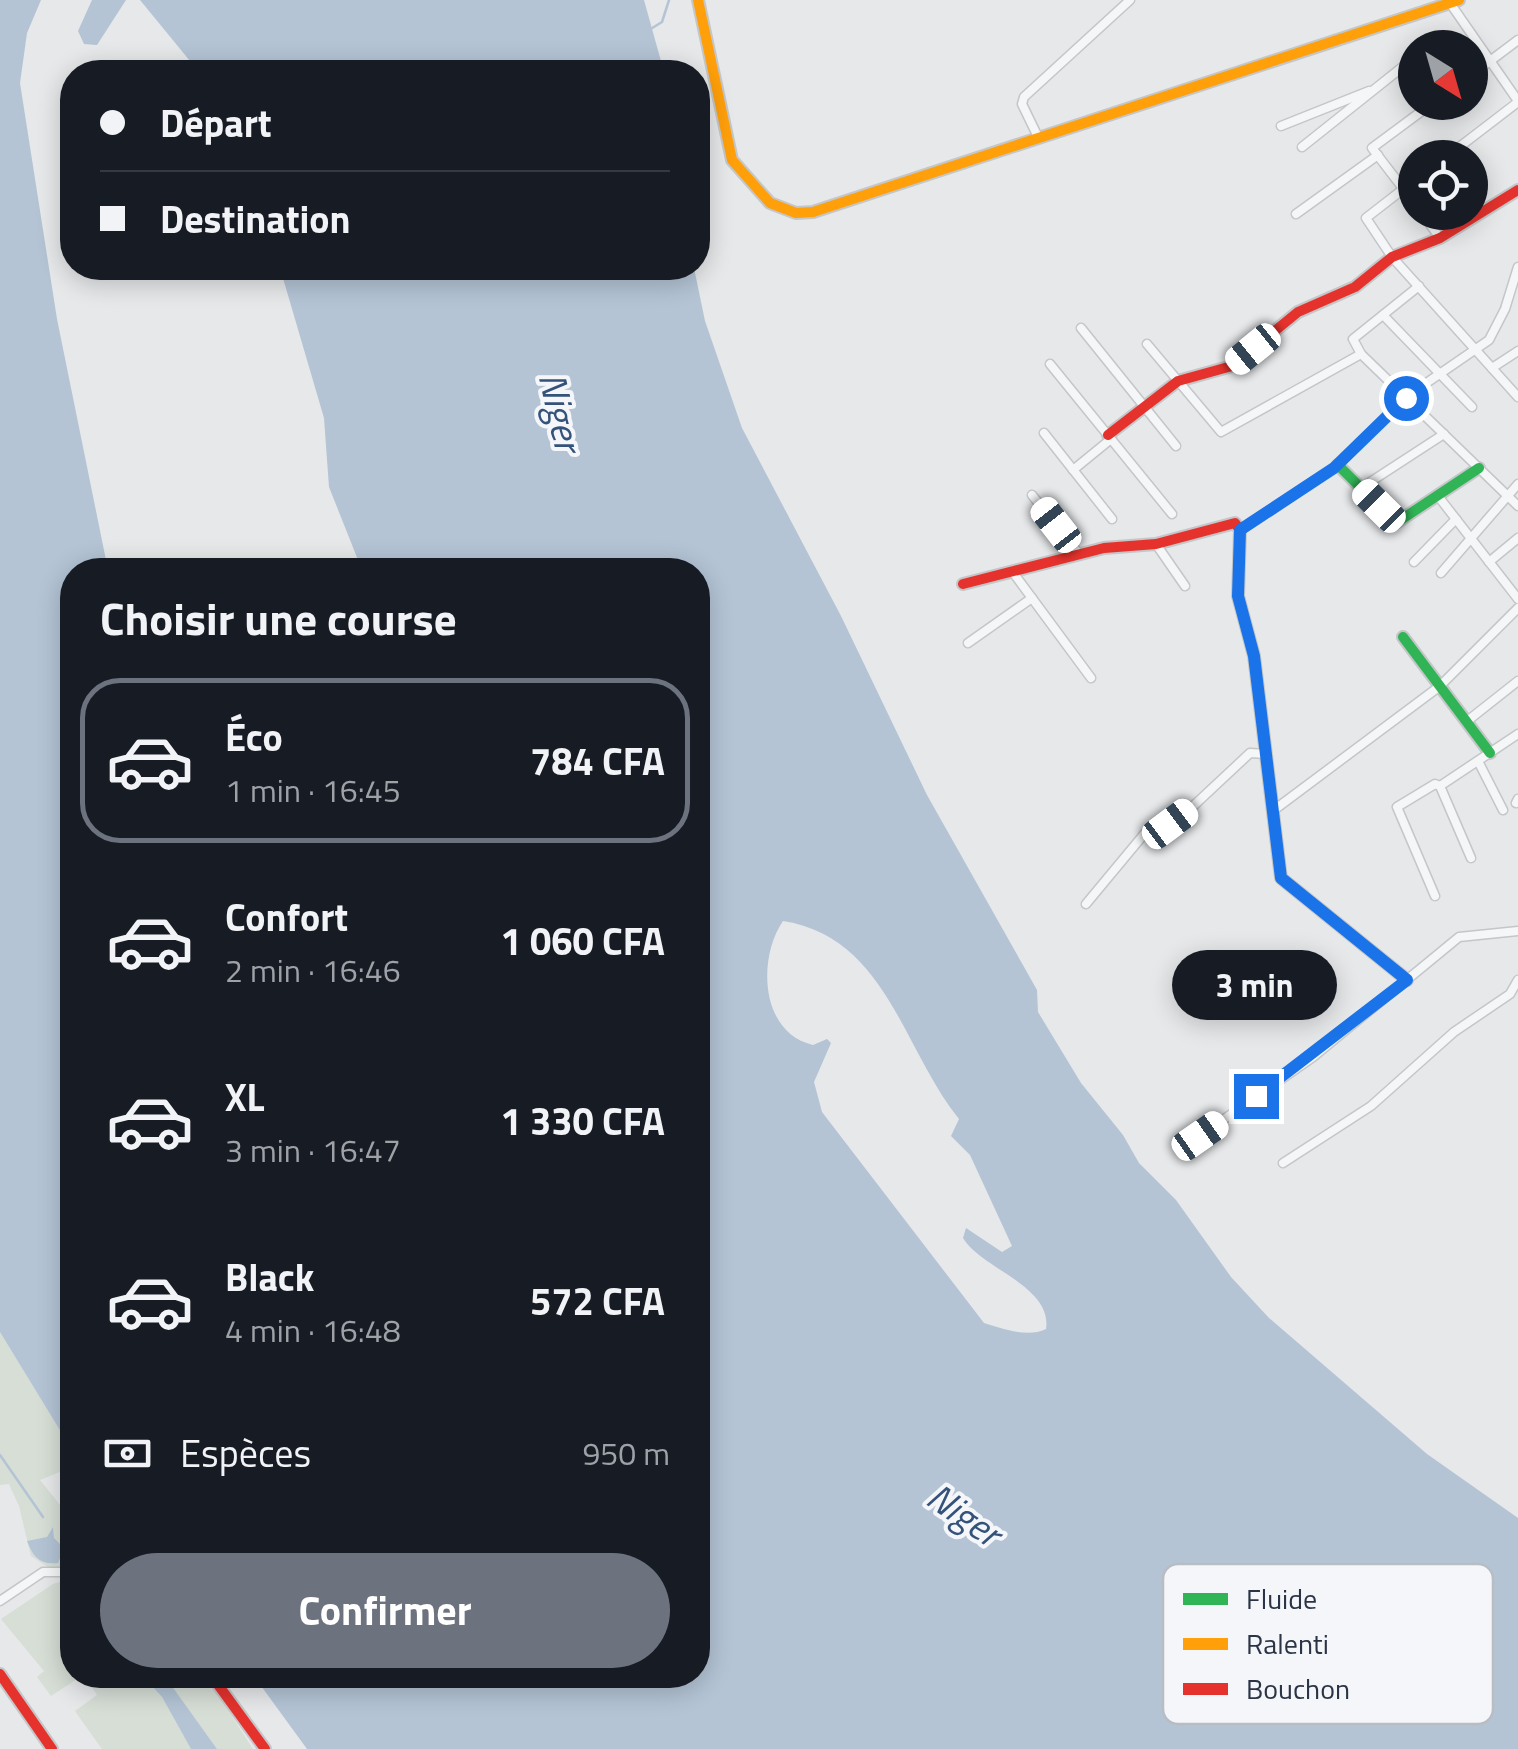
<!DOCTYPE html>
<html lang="fr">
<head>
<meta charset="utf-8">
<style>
  :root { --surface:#171b24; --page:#20242c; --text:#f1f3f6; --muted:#9ea1a6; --line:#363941; --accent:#6c737f }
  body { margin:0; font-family:"Titillium Web",sans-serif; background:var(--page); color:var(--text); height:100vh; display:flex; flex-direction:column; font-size:38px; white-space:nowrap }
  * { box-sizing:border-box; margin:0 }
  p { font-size:32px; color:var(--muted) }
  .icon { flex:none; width:55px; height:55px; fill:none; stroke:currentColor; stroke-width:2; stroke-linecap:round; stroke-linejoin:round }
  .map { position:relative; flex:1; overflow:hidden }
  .panel { position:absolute; left:60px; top:558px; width:650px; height:1130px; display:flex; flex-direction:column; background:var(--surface); border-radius:40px; box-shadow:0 5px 25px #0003 }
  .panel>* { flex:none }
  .banner { position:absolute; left:60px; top:60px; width:650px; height:220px; border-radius:40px; box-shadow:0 5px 25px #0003; display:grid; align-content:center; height:220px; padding:0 40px; background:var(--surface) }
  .needle { width:65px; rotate:143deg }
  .fabs { position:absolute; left:1398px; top:30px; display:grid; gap:20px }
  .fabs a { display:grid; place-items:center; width:90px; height:90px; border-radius:50%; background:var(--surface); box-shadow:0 5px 25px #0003; font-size:50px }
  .end { position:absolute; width:45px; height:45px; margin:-22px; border:12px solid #1a73e8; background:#fff; box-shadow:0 0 0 5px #fff }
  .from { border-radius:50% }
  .bubble { position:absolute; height:70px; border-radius:35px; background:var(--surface); box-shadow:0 5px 25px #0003; font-size:32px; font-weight:700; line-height:70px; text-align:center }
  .car { position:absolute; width:30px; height:60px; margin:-30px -15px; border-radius:12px; box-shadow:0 0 8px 2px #0007; background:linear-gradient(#fff 24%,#345 0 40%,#fff 0 76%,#345 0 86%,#fff 0) }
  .banner b { display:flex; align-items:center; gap:35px; height:95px; font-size:38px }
  .banner b+b { border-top:2px solid var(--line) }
  .banner i { width:25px; height:25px; background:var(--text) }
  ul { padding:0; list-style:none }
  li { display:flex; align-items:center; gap:30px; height:165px; margin:0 20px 15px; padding:0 20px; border:5px solid transparent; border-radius:40px }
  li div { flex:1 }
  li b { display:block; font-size:38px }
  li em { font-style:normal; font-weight:700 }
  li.on { border-color:var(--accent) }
  li>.icon { width:90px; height:90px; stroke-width:1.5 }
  h2 { padding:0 40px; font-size:45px; line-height:120px }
  .pay { display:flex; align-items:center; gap:25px; height:110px; padding:0 40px; font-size:38px }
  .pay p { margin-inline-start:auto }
  .primary-button { display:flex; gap:20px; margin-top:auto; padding:20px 40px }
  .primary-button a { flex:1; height:115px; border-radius:60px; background:var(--accent); color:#fff; font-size:40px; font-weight:700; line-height:115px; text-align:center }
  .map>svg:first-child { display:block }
  .green { fill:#d6ded6 }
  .water { fill:#b4c4d5; fill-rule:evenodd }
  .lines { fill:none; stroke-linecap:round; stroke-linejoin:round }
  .stream { stroke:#b4c4d5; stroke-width:2.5 }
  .street-casing { stroke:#c4c6c8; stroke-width:11 }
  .fast-casing { stroke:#c4c6c8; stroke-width:14 }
  .slow-casing { stroke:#c4c6c8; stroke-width:14 }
  .jam-casing { stroke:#c4c6c8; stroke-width:14 }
  .street { stroke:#f5f6f7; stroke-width:8 }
  .fast { stroke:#30b455; stroke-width:10 }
  .slow { stroke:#ff9f0a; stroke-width:10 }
  .jam { stroke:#e5322d; stroke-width:10 }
  .route { stroke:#1a73e8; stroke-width:12 }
  .labels { text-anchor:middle; stroke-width:8; stroke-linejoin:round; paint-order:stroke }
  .water-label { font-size:38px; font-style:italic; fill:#34527a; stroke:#f4f6f9 }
  .key { fill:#f4f6f9; stroke:#b8bcc3; stroke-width:2.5 }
  .key-label { font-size:28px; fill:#2b3445 }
</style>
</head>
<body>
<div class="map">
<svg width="1518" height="1749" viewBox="0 0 1518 1749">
  <rect width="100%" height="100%" fill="#e6e8ea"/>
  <g class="green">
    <polygon points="0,1332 72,1450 72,1467 40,1480 72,1520 72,1567 53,1570 31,1556 19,1506 9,1484 0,1485"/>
    <polygon points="72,1578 72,1675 83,1675 51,1696 37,1677 44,1671 1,1619 53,1584"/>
    <polygon points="84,1675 142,1675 162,1697 191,1749 102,1749 75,1711 97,1695"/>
    <polygon points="164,1675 205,1675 253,1749 217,1749"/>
  </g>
  <g class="water">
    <polygon points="0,0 41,0 27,33 20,83 57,319 108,570 72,570 72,1450 0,1332"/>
    <polygon points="92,0 126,0 97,45 84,44 78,31"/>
    <polygon points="140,0 644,0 664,72 199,72"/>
    <path d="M280,268H694L705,321L742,428L841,616L927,795L1037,990L1038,1012L1081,1083L1123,1135L1139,1163L1176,1200L1231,1277L1269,1318L1427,1454L1518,1518V1749H307L253,1675H698V570H362L329,487L324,418ZM783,921C886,937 902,1048 959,1119L951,1136L970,1155L1012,1246L1002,1252L966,1228L963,1238C980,1268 1053,1286 1046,1329C1028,1338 1003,1329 984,1323L822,1112L814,1082L831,1043L827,1039L813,1045C759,1032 758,957 783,921Z"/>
    <path d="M53,1527L54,1538L61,1545L67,1540L58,1563C40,1565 33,1557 27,1541L47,1537Z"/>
    <polygon points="142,1675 164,1675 217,1749 191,1749 162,1697"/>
  </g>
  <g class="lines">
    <g class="stream">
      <polyline points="649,30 662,22 669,0"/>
      <polyline points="0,1455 43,1517"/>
    </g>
    <g class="street-casing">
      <g id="street">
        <polyline points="1450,3 1518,101"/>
        <polyline points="1470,76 1518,40"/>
        <polyline points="1281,126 1369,91"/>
        <polyline points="1038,137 1022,104 1024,97 1130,0"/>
        <polyline points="1302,147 1415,57"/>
        <polyline points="1445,158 1518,102"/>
        <polyline points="1415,180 1366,218 1392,257 1518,397"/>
        <polyline points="1415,204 1372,148 1434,102"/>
        <polyline points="1421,212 1440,238"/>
        <polyline points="1296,214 1378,155"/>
        <polyline points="1419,286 1353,339 1361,354 1518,506"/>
        <polyline points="1383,315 1472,407"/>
        <polyline points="1081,328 1176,446"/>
        <polyline points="1147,344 1221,432 1361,354"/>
        <polyline points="1050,364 1172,514"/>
        <polyline points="1492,368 1518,351"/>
        <polyline points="1044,433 1112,519"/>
        <polyline points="1073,470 1111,439"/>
        <polyline points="1361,488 1444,434"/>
        <polyline points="1032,495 1079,554"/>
        <polyline points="1438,496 1518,599"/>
        <polyline points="1240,530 1334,468 1406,397 1489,340 1505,309 1518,267"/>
        <polyline points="1156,544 1185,586"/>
        <polyline points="1414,562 1456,519"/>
        <polyline points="1489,562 1518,538"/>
        <polyline points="1012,571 1091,678"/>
        <polyline points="1441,573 1518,484"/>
        <polyline points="968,643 1032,598"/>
        <polyline points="1466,722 1518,681"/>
        <polyline points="1478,761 1503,810"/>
        <polyline points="1440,786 1471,858"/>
        <polyline points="1516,803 1518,799"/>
        <polyline points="1274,810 1440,686 1518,608"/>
        <polyline points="1435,896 1397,807 1435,784 1440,786 1518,734"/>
        <polyline points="1086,904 1145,833 1170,824 1189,810 1250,753 1266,754"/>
        <polyline points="1200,1136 1313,1057 1459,937 1518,931"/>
        <polyline points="1283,1163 1371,1106 1454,1032 1510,994 1518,980"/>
        <polyline points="0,1601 43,1572 72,1572"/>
      </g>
    </g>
    <g class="fast-casing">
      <g id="fast">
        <polyline points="1338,465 1396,523 1479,468"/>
        <polyline points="1403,637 1490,753"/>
      </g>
    </g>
    <g class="slow-casing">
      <g id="slow">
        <polyline points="698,0 732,160 770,203 796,213 813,212 1459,0"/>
        <polyline points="1279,862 1281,878 1407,980"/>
      </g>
    </g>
    <g class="jam-casing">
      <g id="jam">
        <polyline points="1108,435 1178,381 1232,366 1298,312 1355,287 1392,257 1440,238 1518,190"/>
        <polyline points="963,584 1104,548 1156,544 1235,523 1240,530 1238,596 1254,656 1279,862"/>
        <polyline points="0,1674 52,1749"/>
        <polyline points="211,1675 265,1749"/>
      </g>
    </g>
    <use href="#street" class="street"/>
    <use href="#fast" class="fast"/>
    <use href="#slow" class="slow"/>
    <use href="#jam" class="jam"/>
  </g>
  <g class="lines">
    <polyline class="route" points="1256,1096 1407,980 1281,878 1254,656 1238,596 1240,530 1334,468 1406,398"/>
  </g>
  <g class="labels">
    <g class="water-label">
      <text transform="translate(560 412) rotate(77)" y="13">Niger</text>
      <text transform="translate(964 1515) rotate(35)" y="13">Niger</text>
    </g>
  </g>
  <rect x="1163" y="1564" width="330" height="160" rx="15" class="key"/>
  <rect x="1183" y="1593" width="45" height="12" fill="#30b455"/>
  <rect x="1183" y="1638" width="45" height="12" fill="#ff9f0a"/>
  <rect x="1183" y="1683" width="45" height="12" fill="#e5322d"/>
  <g class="key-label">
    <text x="1246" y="1609">Fluide</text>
    <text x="1246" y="1654">Ralenti</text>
    <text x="1246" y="1699">Bouchon</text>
  </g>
</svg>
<div class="fabs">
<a><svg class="needle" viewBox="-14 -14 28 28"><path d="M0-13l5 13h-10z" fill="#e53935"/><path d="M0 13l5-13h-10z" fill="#9ea1a6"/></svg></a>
<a><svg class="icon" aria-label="locate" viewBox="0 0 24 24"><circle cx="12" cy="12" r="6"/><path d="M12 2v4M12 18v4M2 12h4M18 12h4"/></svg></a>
</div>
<i class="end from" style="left:1406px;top:398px"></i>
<i class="end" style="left:1256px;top:1096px"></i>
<div class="bubble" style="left:1172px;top:950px;width:165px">3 min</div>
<i class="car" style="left:1253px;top:349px;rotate:231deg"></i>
<i class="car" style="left:1379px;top:506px;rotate:315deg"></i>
<i class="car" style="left:1056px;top:525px;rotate:322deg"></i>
<i class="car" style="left:1170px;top:824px;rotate:53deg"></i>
<i class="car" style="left:1200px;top:1136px;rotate:55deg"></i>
<div class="banner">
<b><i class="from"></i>Départ</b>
<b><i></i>Destination</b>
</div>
<section class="panel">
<h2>Choisir une course</h2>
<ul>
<li class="on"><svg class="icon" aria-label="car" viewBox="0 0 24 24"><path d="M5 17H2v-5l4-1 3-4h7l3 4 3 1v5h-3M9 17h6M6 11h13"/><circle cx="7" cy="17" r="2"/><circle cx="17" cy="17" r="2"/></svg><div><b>Éco</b><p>1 min · 16:45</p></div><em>784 CFA</em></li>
<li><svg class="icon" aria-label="car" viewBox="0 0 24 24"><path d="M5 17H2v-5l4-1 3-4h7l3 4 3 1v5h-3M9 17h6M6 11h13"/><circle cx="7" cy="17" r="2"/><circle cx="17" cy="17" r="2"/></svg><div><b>Confort</b><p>2 min · 16:46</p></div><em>1 060 CFA</em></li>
<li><svg class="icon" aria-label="car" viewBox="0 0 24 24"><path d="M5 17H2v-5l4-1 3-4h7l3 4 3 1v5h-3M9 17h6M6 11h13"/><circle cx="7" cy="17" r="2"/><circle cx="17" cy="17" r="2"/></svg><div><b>XL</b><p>3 min · 16:47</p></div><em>1 330 CFA</em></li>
<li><svg class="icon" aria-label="car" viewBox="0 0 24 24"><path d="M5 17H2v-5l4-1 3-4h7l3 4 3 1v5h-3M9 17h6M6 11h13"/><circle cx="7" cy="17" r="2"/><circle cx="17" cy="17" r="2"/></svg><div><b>Black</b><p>4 min · 16:48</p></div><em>572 CFA</em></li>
</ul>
<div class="pay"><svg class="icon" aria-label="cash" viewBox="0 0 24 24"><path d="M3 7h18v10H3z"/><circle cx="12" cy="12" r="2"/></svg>Espèces<p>950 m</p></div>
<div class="primary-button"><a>Confirmer</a></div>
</section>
</div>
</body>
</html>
